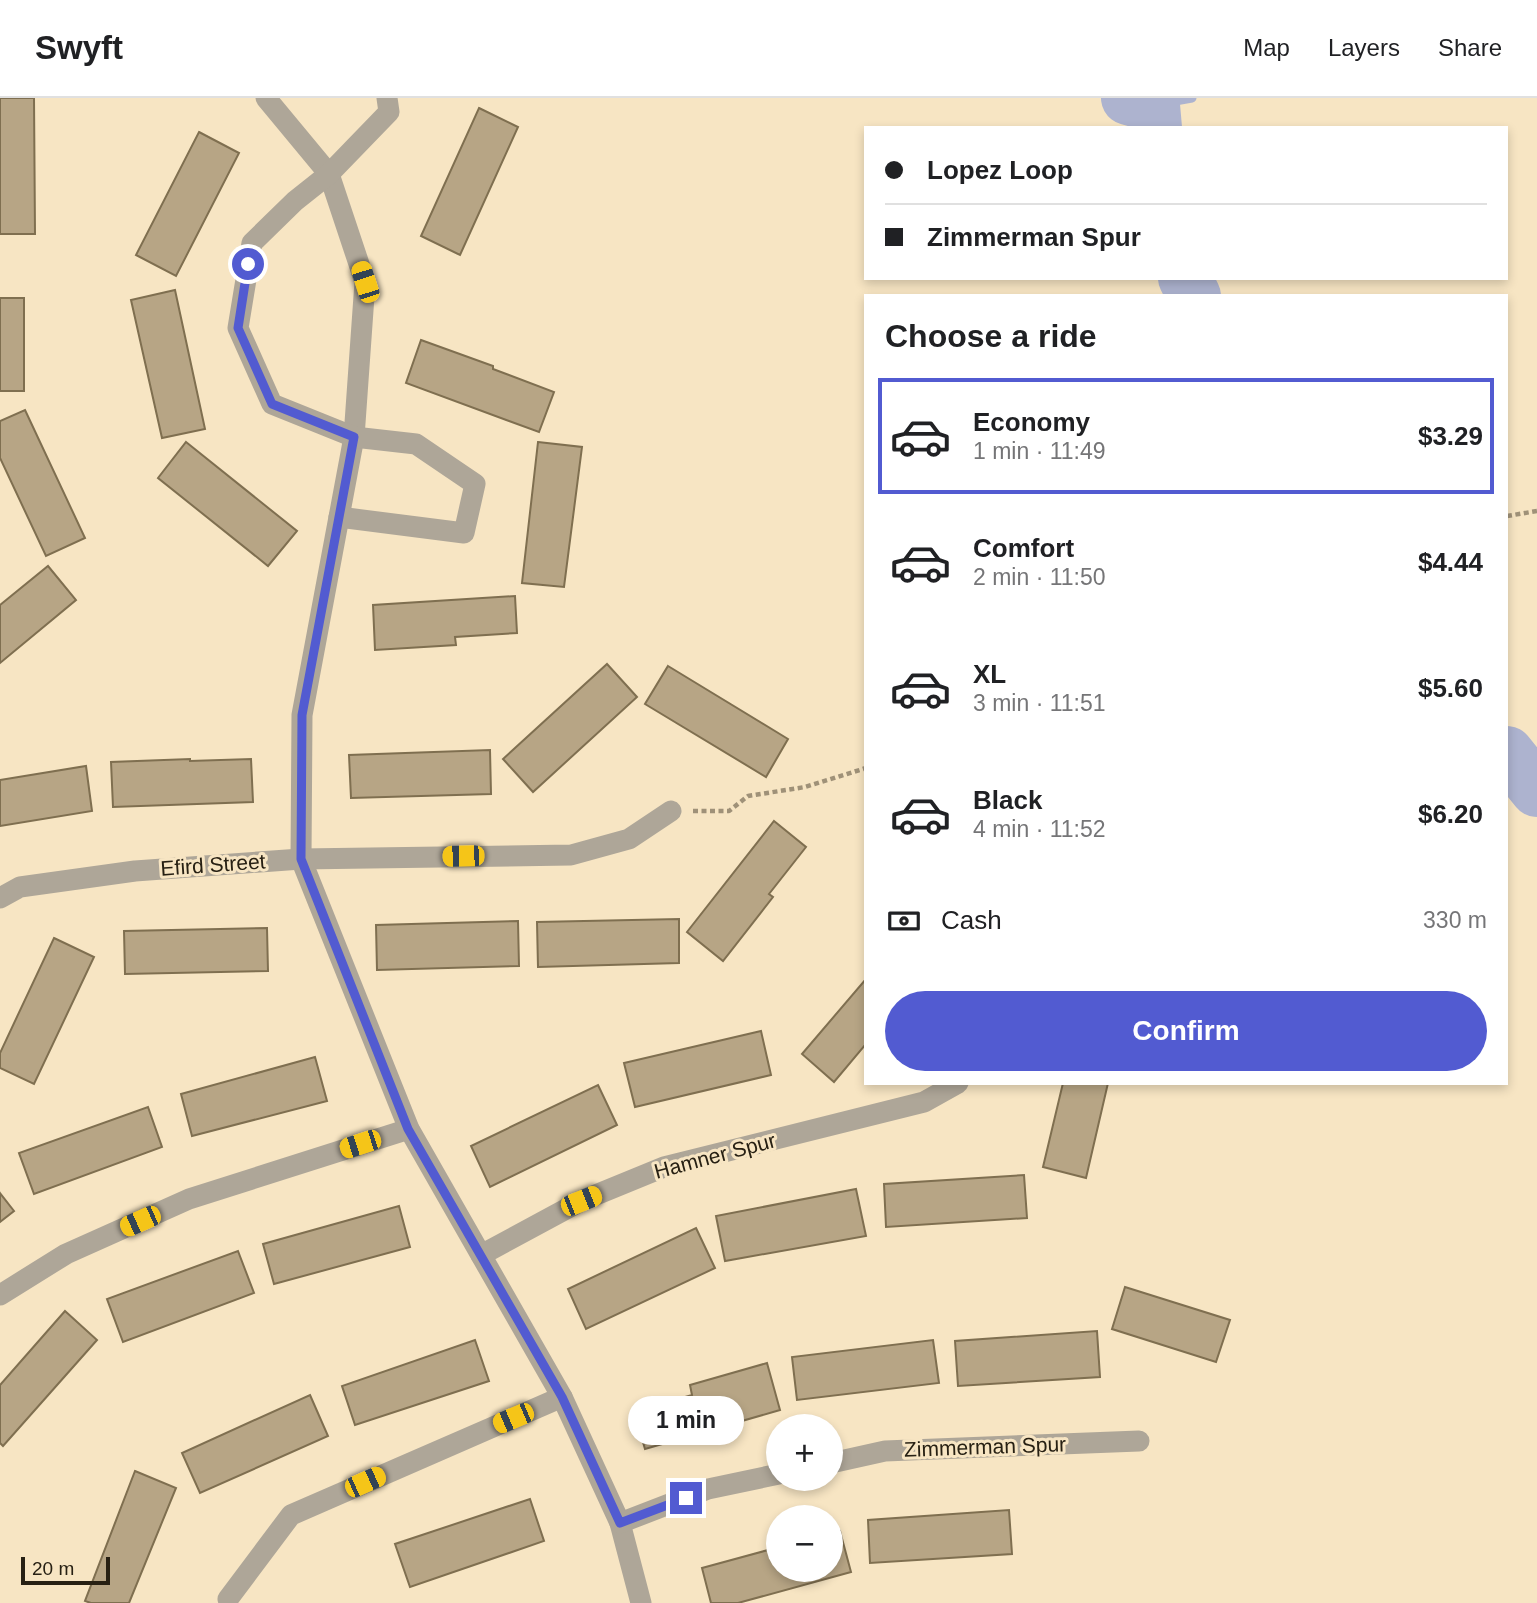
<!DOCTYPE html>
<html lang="en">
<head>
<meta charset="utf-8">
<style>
  :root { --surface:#fff; --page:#f6f6f6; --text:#202124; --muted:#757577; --line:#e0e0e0; --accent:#525bd1 }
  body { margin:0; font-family:Arial,sans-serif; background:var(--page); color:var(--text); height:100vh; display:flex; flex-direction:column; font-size:26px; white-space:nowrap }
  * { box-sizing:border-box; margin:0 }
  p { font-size:23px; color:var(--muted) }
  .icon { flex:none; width:38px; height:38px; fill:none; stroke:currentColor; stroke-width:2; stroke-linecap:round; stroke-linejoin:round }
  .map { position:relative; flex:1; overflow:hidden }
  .details { position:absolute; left:864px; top:196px; width:644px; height:791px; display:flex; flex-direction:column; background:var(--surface); border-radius:0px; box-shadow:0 4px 10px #0003 }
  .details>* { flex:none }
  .guide { position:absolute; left:864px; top:28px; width:644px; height:154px; border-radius:0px; box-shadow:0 4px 10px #0003; display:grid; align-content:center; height:154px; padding:0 21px; background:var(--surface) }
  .fabs { position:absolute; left:766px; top:1316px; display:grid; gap:14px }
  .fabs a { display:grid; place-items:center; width:77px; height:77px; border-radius:50%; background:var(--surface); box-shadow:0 4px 10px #0003; font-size:35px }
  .scale { position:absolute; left:21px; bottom:18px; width:89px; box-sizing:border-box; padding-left:7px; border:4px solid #272013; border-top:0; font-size:19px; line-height:24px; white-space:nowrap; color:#272013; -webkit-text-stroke:5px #f7e5c3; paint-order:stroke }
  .end { position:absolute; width:32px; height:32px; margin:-16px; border:9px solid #525bd1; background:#fff; box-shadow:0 0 0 4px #fff }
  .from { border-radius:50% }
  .bubble { position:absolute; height:49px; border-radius:24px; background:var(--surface); box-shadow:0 4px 10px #0003; font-size:23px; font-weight:800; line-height:49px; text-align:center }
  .car { position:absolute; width:21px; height:42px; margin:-21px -10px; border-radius:9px; box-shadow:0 0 5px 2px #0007; background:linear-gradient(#f5c518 24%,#345 0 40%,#f5c518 0 76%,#345 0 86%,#f5c518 0) }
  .guide b { display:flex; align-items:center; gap:24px; height:66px; font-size:26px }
  .guide b+b { border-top:2px solid var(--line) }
  .guide i { width:18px; height:18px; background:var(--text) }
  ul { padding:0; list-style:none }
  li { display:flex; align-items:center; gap:21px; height:116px; margin:0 14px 10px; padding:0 7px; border:4px solid transparent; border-radius:0px }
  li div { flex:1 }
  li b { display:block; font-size:26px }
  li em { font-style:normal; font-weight:800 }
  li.active { border-color:var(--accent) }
  li>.icon { width:63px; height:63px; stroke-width:1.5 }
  h2 { padding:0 21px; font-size:32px; line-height:84px }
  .pay { display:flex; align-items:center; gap:18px; height:77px; padding:0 21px; font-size:26px }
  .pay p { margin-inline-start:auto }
  .button { display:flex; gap:14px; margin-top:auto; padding:14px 21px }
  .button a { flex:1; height:80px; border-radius:42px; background:var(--accent); color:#fff; font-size:28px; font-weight:800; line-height:80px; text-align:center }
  header { display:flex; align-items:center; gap:42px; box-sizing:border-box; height:98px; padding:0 35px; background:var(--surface); border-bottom:2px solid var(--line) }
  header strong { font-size:33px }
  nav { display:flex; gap:38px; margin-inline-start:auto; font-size:24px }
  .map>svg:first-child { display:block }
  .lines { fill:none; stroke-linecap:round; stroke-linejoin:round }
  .stream { stroke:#adb3cf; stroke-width:9 }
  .river { stroke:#adb3cf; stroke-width:54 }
  .building { fill:#b7a585; stroke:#7f6f50; stroke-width:2 }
  .path { stroke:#9f9178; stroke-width:4.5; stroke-dasharray:5 3.5; stroke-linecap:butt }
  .minor { stroke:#aea698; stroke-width:21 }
  .route { stroke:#525bd1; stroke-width:9 }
  .labels { text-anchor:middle; stroke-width:6; stroke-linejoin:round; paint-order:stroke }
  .street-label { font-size:21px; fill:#272013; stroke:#f7e5c3 }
</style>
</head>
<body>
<header>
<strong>Swyft</strong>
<nav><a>Map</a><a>Layers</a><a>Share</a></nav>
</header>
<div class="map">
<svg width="1537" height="1505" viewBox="0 0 1537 1505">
  <rect width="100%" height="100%" fill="#f7e5c3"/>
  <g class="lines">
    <polyline class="stream" points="1153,7 1192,0"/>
    <g class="river">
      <polyline points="1128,0 1153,7 1155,30"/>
      <polyline points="1185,180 1194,198"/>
      <polyline points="1507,655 1537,692"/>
    </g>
  </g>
  <g class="building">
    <polygon points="0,0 34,0 35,136 0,136"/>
    <polygon points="479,10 518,29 460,157 421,138"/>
    <polygon points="199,34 239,55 176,178 136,157"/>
    <polygon points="175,192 205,331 162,340 131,202"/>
    <rect x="0" y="200" width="24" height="93"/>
    <polygon points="421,242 493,268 493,271 554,294 539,334 406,285"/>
    <polygon points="25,312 85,440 46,458 0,360 0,323"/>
    <polygon points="186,344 297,433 268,468 158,380"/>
    <polygon points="538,344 582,349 564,489 522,485"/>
    <polygon points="48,468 76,502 0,565 0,507"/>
    <polygon points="515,498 517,535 455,539 456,547 375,552 373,507"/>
    <polygon points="607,566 637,599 533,694 503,661"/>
    <polygon points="668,568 788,641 766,679 645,606"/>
    <polygon points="490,652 491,696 351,700 349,657"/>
    <polygon points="190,661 190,663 251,661 253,704 113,709 111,664"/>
    <polygon points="86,668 92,713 0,728 0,682"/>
    <polygon points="774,723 806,749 769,796 773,799 723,863 687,834"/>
    <polygon points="679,821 679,865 538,869 537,824"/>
    <polygon points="518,823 519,868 377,872 376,827"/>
    <polygon points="267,830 268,873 125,876 124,833"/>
    <polygon points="54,840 94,859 34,986 0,970 0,955"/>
    <polygon points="866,881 866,946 834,984 802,956"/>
    <polygon points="761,933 771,977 635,1009 624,965"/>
    <polygon points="315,959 327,1003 192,1038 181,996"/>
    <polygon points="1063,985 1108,985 1086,1080 1043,1069"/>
    <polygon points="598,987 617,1027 490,1089 471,1048"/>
    <polygon points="148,1009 162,1049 34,1096 19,1055"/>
    <polygon points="1024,1077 1027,1120 886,1129 884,1086"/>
    <polygon points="856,1091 866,1138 725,1163 716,1118"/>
    <polygon points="0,1095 14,1113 0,1124"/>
    <polygon points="399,1108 410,1149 274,1186 263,1146"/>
    <polygon points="696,1130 715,1170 586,1231 568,1191"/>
    <polygon points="238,1153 254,1195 123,1244 107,1201"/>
    <polygon points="1125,1189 1230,1222 1216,1264 1112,1231"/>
    <polygon points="65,1213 97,1242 3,1348 0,1345 0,1287"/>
    <polygon points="1097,1233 1100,1279 958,1288 955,1243"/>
    <polygon points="475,1242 489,1283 355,1327 342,1288"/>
    <polygon points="933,1242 939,1285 797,1302 792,1259"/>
    <polygon points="767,1265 780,1312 645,1351 634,1314 692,1297 690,1287"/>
    <polygon points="310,1297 328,1338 200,1395 182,1355"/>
    <polygon points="135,1373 176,1390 129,1505 91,1505 85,1503"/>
    <polygon points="530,1401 544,1443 410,1489 395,1446"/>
    <polygon points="1009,1412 1012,1456 870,1465 868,1422"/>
    <polygon points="840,1433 851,1474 738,1505 711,1505 702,1470 779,1449 779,1472 831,1472 831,1435"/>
  </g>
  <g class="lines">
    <g class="path">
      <polyline points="1507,418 1537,413"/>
      <polyline points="693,713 729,713 748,698 805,689 866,670"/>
    </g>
    <g class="minor">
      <polyline points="266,0 329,76 365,184 354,339 302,617 301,761 409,1031 562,1299 620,1425 641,1505"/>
      <polyline points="339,419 464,435 475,386 416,346 354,339 272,306 238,230 252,145 295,103 329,76 389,14 387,0"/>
      <polyline points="0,800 20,789 135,773 301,761 571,757 629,741 671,713"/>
      <polyline points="481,1157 581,1103 664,1069 924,1004 958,985"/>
      <polyline points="0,1197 66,1156 189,1101 409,1031"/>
      <polyline points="831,1365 885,1353 1139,1343"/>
      <polyline points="620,1425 708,1391 779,1376"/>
      <polyline points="228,1501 291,1417 562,1299"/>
    </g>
  </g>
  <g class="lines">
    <polyline class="route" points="248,166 238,230 272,306 354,339 302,617 301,761 408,1031 562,1299 620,1425 686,1400"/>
  </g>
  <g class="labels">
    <g class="street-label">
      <text transform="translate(213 767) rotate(-4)" y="7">Efird Street</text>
      <text transform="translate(715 1058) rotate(-15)" y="7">Hamner Spur</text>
      <text transform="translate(985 1349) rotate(-2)" y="7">Zimmerman Spur</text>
    </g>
  </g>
</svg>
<div class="fabs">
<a>+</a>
<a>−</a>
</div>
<div class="scale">20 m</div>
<i class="end from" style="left:248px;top:166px"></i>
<i class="end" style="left:686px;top:1400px"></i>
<div class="bubble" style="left:628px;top:1298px;width:116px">1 min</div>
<i class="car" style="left:365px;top:184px;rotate:342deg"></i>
<i class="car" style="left:463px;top:758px;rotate:269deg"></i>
<i class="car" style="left:360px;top:1046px;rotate:252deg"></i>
<i class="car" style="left:581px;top:1103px;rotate:68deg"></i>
<i class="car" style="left:140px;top:1123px;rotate:246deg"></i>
<i class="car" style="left:513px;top:1320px;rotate:247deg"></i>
<i class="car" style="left:365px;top:1384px;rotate:66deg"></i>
<div class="guide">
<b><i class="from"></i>Lopez Loop</b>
<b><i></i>Zimmerman Spur</b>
</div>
<section class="details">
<h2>Choose a ride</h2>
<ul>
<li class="active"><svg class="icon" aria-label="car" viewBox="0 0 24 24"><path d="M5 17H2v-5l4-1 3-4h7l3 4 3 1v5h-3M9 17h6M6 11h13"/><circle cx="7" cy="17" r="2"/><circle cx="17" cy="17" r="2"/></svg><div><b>Economy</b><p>1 min · 11:49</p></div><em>$3.29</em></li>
<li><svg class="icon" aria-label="car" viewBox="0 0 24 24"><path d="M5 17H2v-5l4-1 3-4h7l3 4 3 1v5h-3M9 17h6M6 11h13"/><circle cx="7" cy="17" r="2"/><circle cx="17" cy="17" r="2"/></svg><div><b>Comfort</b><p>2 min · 11:50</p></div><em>$4.44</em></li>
<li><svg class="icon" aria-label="car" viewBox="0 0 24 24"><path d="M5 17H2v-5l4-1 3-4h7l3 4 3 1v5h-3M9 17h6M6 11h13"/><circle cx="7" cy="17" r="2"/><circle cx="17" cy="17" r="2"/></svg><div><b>XL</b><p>3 min · 11:51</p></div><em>$5.60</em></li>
<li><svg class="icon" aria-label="car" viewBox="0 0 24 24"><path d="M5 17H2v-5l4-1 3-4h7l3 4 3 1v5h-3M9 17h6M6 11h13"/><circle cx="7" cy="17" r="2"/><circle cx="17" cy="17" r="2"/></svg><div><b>Black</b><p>4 min · 11:52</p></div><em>$6.20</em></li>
</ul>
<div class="pay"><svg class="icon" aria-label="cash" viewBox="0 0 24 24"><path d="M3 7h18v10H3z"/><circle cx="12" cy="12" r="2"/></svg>Cash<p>330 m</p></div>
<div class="button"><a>Confirm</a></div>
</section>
</div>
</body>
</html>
